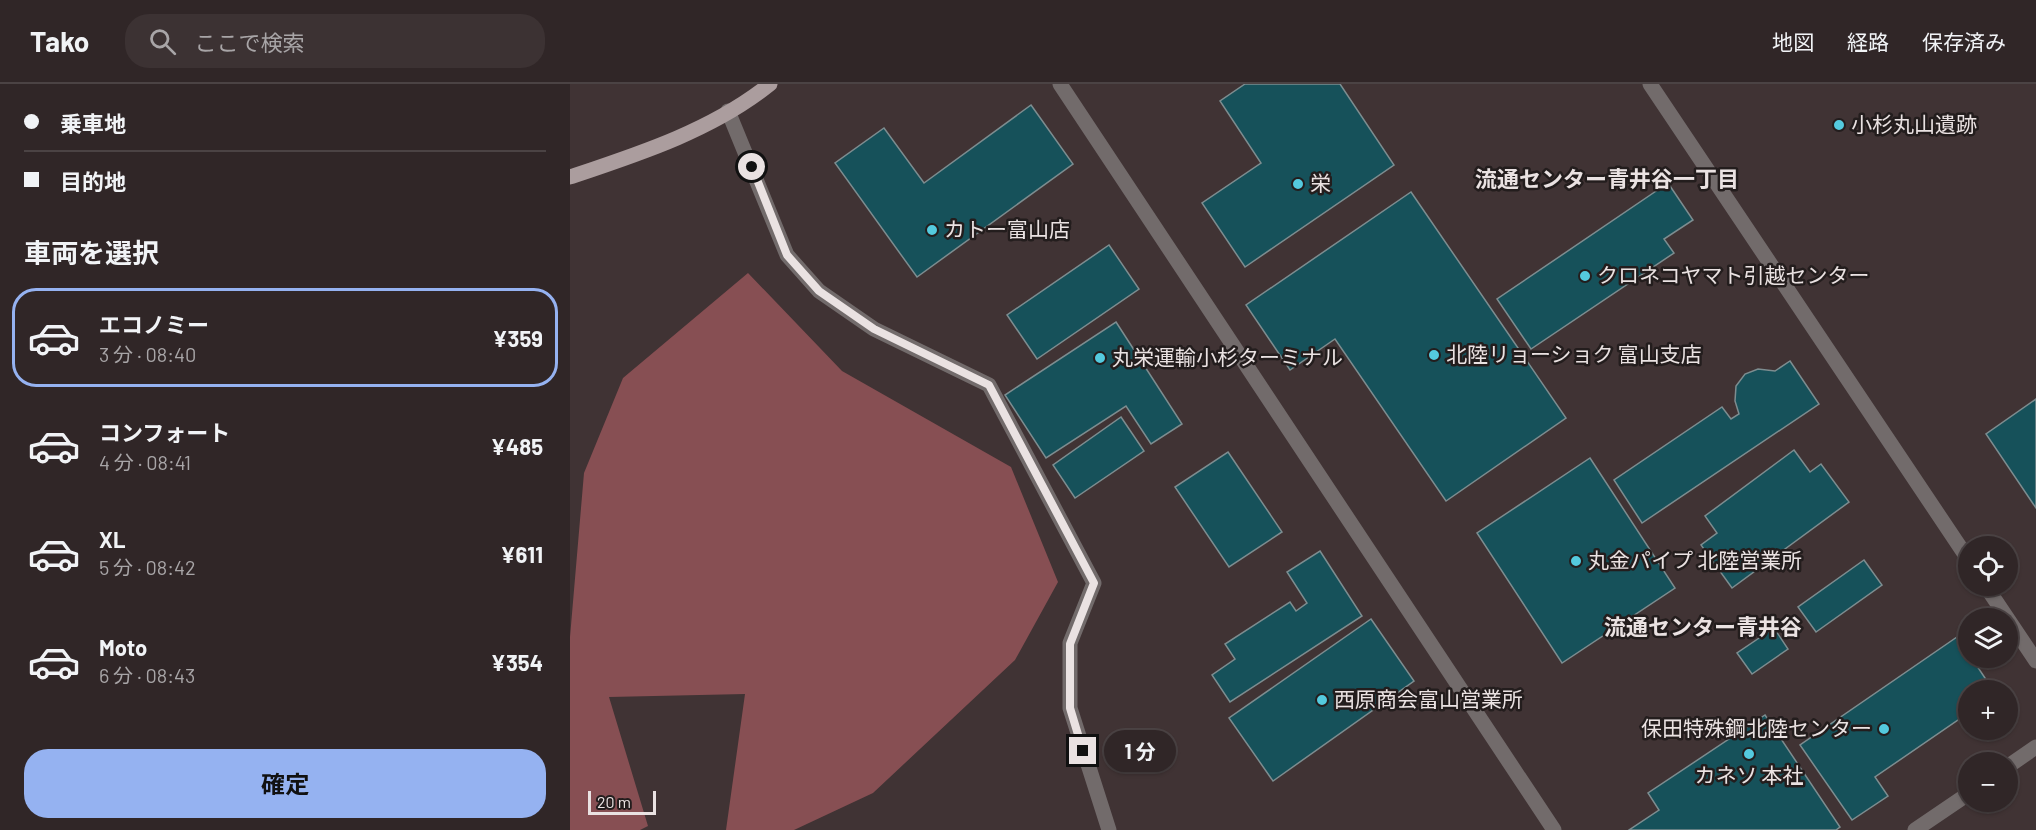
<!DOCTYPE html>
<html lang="ja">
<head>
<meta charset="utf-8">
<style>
  :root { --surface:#302627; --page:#3c3233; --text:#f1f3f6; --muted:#a8a5a7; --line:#4b4344; --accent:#95b2f1 }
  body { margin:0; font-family:Barlow,"Noto Sans JP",sans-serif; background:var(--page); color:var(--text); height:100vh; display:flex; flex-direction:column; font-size:22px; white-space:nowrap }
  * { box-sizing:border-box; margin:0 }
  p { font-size:20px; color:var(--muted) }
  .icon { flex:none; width:33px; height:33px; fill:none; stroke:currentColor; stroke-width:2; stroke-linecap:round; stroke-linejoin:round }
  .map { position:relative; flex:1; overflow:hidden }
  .sheet { display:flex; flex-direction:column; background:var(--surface); width:570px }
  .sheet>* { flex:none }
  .guide { display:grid; align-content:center; height:132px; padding:0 24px; background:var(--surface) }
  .tools { position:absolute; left:1388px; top:452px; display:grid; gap:12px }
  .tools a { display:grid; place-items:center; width:60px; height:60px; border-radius:50%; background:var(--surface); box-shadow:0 2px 4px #0004,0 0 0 2px var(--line); font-size:30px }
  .scale { position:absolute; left:18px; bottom:15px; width:68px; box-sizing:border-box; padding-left:6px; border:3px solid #eae2e2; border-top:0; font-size:16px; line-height:21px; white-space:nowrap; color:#eae2e2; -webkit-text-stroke:4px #231d1d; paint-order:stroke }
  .end { position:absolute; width:27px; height:27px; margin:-14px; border:8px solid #eae2e2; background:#111; box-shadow:0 0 0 3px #111 }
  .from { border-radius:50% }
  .bubble { position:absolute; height:42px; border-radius:21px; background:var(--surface); box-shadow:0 2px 4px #0004,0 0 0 2px var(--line); font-size:20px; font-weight:700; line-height:42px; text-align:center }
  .guide b { display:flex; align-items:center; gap:21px; height:57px; font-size:22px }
  .guide b+b { border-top:2px solid var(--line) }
  .guide i { width:15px; height:15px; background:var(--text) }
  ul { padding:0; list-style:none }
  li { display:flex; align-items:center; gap:18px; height:99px; margin:0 12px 9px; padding:0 12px; border:3px solid transparent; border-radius:24px }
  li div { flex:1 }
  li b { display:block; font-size:22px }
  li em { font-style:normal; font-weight:700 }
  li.on { border-color:var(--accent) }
  li>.icon { width:54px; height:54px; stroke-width:1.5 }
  h2 { padding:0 24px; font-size:27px; line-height:72px }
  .button { display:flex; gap:12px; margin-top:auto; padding:12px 24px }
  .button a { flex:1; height:69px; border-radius:24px; background:var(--accent); color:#111; font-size:24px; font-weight:700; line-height:69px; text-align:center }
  header { display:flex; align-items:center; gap:36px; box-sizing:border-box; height:84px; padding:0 30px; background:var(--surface); border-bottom:2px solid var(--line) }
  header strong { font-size:28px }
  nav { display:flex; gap:33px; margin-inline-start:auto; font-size:21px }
  .search { width:420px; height:54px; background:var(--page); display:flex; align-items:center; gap:15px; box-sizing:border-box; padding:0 21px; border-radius:24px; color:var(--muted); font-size:22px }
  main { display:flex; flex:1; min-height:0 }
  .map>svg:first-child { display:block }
  .forest { fill:#874f53 }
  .building { fill:#16515a; stroke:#7d8d90; stroke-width:1.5 }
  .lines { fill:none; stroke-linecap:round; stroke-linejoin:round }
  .minor { stroke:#726b6b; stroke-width:15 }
  .major { stroke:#ab9d9e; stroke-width:15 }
  .route { stroke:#eae2e2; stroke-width:8 }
  .poi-dot { fill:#54cade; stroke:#231d1d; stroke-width:2 }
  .labels { text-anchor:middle; stroke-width:5; stroke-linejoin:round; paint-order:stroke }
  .poi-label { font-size:21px; fill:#eae2e2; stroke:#231d1d; text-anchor:start }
  .neighbourhood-label { font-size:22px; font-weight:bold; fill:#eae2e2; stroke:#231d1d }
</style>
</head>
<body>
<header>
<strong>Tako</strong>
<div class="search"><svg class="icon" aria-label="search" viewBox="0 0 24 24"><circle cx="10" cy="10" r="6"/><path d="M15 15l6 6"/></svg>ここで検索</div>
<nav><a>地図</a><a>経路</a><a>保存済み</a></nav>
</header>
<main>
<section class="sheet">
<div class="guide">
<b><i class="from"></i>乗車地</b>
<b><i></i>目的地</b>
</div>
<h2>車両を選択</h2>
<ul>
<li class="on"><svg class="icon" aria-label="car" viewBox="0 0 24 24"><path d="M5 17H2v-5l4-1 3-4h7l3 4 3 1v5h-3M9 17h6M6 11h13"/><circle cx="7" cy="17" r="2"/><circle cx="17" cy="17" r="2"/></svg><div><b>エコノミー</b><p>3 分 · 08:40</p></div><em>¥359</em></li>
<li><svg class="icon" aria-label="car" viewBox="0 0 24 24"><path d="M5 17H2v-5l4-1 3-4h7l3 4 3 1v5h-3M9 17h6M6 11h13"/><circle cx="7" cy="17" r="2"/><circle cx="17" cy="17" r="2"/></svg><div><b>コンフォート</b><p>4 分 · 08:41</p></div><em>¥485</em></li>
<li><svg class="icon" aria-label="car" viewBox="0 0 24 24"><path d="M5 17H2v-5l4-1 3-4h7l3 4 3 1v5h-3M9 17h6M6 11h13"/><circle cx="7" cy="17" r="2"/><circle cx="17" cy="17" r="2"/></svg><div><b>XL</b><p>5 分 · 08:42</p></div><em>¥611</em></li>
<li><svg class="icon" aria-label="car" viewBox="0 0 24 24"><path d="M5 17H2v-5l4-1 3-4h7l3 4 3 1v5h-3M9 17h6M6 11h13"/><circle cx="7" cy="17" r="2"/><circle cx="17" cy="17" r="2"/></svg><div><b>Moto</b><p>6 分 · 08:43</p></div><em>¥354</em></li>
</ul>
<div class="button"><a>確定</a></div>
</section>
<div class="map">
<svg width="1466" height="746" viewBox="0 0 1466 746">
  <rect width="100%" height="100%" fill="#403334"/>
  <polygon class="forest" points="178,189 272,287 441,383 488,498 445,576 303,709 224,746 156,746 175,610 39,613 78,742 70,746 0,746 0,553 14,389 53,294"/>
  <g class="building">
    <polygon points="675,0 770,0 824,81 675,183 632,119 691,79 650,17"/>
    <polygon points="461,21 503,80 347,193 265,79 314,44 354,99"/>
    <polygon points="1098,99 1123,136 1094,155 1104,169 961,265 927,215"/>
    <polygon points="841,108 996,334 876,417 765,255 720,286 676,221"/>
    <polygon points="539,161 569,205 467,275 437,231"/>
    <polygon points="546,238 612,340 581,360 556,322 476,374 435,311"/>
    <polygon points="1220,277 1249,320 1072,439 1044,396 1152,323 1161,335 1169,330 1165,317 1166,302 1175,290 1188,285 1205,287"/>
    <polygon points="1466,315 1466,424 1416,350"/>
    <polygon points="551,333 574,367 505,414 483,381"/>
    <polygon points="1224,366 1240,388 1251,380 1279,418 1162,504 1131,461 1147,449 1135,432"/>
    <polygon points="658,368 712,448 659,483 605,403"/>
    <polygon points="1020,374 1105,504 992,579 907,449"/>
    <polygon points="750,467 792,532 660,618 642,591 665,575 655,560 720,518 726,527 737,519 717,488"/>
    <polygon points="1294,476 1312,501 1246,548 1228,523"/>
    <polygon points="801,535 844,597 703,697 659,634"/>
    <polygon points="1204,544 1218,565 1182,590 1167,569"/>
    <polygon points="1387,553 1398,569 1398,573 1401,573 1423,606 1398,606 1398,629 1305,693 1318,712 1282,736 1230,661"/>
    <polygon points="1195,631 1270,743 1266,746 1059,746 1089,726 1078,709"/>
  </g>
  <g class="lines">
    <g class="minor">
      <polyline points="490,0 984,746"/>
      <polyline points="1080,0 1398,475"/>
      <polyline points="158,27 217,171 249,207 304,245 419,301 524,499 500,559 500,624 539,746"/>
      <polyline points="1415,501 1466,577"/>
      <polyline points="1437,683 1466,663"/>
      <polyline points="1345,746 1398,710"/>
    </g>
    <path class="major" d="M0,93C69,70 143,46 200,0"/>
  </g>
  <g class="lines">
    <polyline class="route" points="182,83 217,171 249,207 304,245 419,301 524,499 500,560 500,624 513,667"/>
  </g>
  <g class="poi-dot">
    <circle cx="1269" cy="41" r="6"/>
    <circle cx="728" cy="100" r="6"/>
    <circle cx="362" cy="146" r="6"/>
    <circle cx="1015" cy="192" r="6"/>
    <circle cx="864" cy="271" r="6"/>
    <circle cx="530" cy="274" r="6"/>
    <circle cx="1006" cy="477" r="6"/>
    <circle cx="752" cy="616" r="6"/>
    <circle cx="1314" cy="645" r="6"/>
    <circle cx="1179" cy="670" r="6"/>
  </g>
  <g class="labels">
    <g class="poi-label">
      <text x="1281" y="48">小杉丸山遺跡</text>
      <text x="740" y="107">栄</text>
      <text x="374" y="153">カトー富山店</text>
      <text x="1027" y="199">クロネコヤマト引越センター</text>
      <text x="876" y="278">北陸リョーショク 富山支店</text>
      <text x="542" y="281">丸栄運輸小杉ターミナル</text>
      <text x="1018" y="484">丸金パイプ 北陸営業所</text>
      <text x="764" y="623">西原商会富山営業所</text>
      <text x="1302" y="652" text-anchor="end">保田特殊鋼北陸センター</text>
      <text x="1179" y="699" text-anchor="middle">カネソ 本社</text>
    </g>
    <g class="neighbourhood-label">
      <text x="1037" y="103">流通センター青井谷一丁目</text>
      <text x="1133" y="551">流通センター青井谷</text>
    </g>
  </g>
</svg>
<div class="tools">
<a><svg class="icon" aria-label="locate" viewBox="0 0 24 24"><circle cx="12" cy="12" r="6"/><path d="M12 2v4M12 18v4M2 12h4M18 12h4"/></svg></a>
<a><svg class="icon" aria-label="layers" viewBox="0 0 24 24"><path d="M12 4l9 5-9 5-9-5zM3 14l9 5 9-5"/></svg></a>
<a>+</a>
<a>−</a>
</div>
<div class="scale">20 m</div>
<i class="end from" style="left:182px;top:83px"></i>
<i class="end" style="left:513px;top:667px"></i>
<div class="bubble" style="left:534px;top:646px;width:72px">1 分</div>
</div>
</main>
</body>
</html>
